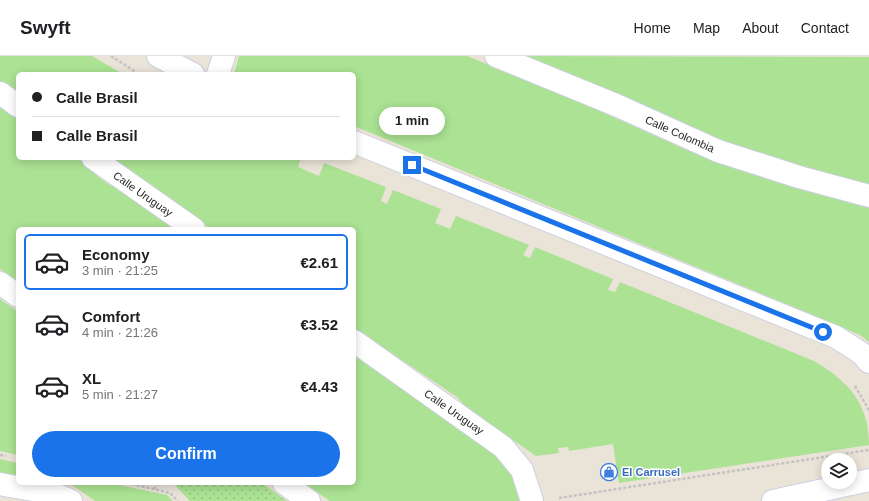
<!DOCTYPE html>
<html lang="en">
<head>
<meta charset="utf-8">
<style>
  :root { --surface:#fff; --page:#f6f6f6; --text:#202124; --muted:#757577; --line:#e0e0e0; --accent:#1a73e8 }
  body { margin:0; font-family:Arial,sans-serif; background:var(--page); color:var(--text); height:100vh; display:flex; flex-direction:column; font-size:15px; white-space:nowrap }
  * { box-sizing:border-box; margin:0 }
  p { font-size:13px; color:var(--muted) }
  .icon { flex:none; width:22px; height:22px; fill:none; stroke:currentColor; stroke-width:2; stroke-linecap:round; stroke-linejoin:round }
  .map { position:relative; flex:1; overflow:hidden }
  .side { position:absolute; left:16px; top:171px; width:340px; height:258px; display:flex; flex-direction:column; background:var(--surface); border-radius:6px; box-shadow:0 2px 10px #0003 }
  .side>* { flex:none }
  .banner { position:absolute; left:16px; top:16px; width:340px; height:88px; border-radius:6px; box-shadow:0 2px 10px #0003; display:grid; align-content:center; height:88px; padding:0 16px; background:var(--surface) }
  .controls { position:absolute; left:821px; top:397px; display:grid; gap:8px }
  .controls a { display:grid; place-items:center; width:36px; height:36px; border-radius:50%; background:var(--surface); box-shadow:0 2px 10px #0003; font-size:20px }
  .end { position:absolute; width:18px; height:18px; margin:-9px; border:5px solid #1a73e8; background:#fff; box-shadow:0 0 0 2px #fff }
  .from { border-radius:50% }
  .bubble { position:absolute; height:28px; border-radius:14px; background:var(--surface); box-shadow:0 2px 10px #0003; font-size:13px; font-weight:800; line-height:28px; text-align:center }
  .banner b { display:flex; align-items:center; gap:14px; height:38px; font-size:15px }
  .banner b+b { border-top:1px solid var(--line) }
  .banner i { width:10px; height:10px; background:var(--text) }
  ul { padding:7px 0 0; list-style:none }
  li { display:flex; align-items:center; gap:12px; height:56px; margin:0 8px 6px; padding:0 8px; border:2px solid transparent; border-radius:6px }
  li div { flex:1 }
  li b { display:block; font-size:15px }
  li em { font-style:normal; font-weight:800 }
  li.selected { border-color:var(--accent) }
  li>.icon { width:36px; height:36px; stroke-width:1.5 }
  .button { display:flex; gap:8px; margin-top:auto; padding:8px 16px }
  .button a { flex:1; height:46px; border-radius:24px; background:var(--accent); color:#fff; font-size:16px; font-weight:800; line-height:46px; text-align:center }
  header { display:flex; align-items:center; gap:24px; box-sizing:border-box; height:56px; padding:0 20px; background:var(--surface); border-bottom:1px solid var(--line) }
  header strong { font-size:19px }
  nav { display:flex; gap:22px; margin-inline-start:auto; font-size:14px }
  .map>svg:first-child { display:block }
  .park { fill:url(#park-dots) }
  .garden { fill:#abe293 }
  .lines { fill:none; stroke-linecap:round; stroke-linejoin:round }
  .minor-casing { stroke:#cdd0e1; stroke-width:24 }
  .path { stroke:#c3c3c3; stroke-width:2.5; stroke-dasharray:3 2; stroke-linecap:butt }
  .minor { stroke:#fff; stroke-width:22 }
  .route { stroke:#1a73e8; stroke-width:5 }
  .labels { text-anchor:middle; stroke-width:3; stroke-linejoin:round; paint-order:stroke }
  .street-label { font-size:11px; fill:#272727; stroke:#fff }
  .shop-label { font-size:11px; font-weight:bold; fill:#366cbe; stroke:#fff; text-anchor:start }
</style>
</head>
<body>
<header>
<strong>Swyft</strong>
<nav><a>Home</a><a>Map</a><a>About</a><a>Contact</a></nav>
</header>
<div class="map">
<svg width="869" height="445" viewBox="0 0 869 445">
  <defs>
    <pattern id="park-dots" width="8" height="8" patternUnits="userSpaceOnUse"><rect width="8" height="8" fill="#abe293"/><path d="M2 2h.1M6 6h.1" fill="none" stroke="#93c27f" stroke-width="1.8" stroke-linecap="round"/></pattern>
  </defs>
  <rect width="100%" height="100%" fill="#eae3d8"/>
  <polygon class="park" points="173,427 262,427 287,445 190,445"/>
  <g class="garden">
    <polygon points="0,0 92,0 123,18 18,18 18,38 0,25"/>
    <polygon points="239,0 467,0 577,45 687,94 746,116 869,149 869,286 860,279 813,259 354,70 354,18 234,18"/>
    <polygon points="513,0 869,1 869,131 738,91"/>
    <polygon points="0,49 18,62 18,102 77,102 99,117 97,120 111,130 113,127 177,173 18,173 18,225 0,213"/>
    <path d="M110,102H301L298,111L319,120L324,107L386,131L381,145L387,148L393,134L441,153L435,167L450,173L456,160L529,189L523,199L530,202L535,191L613,223L608,234L615,236L620,226L814,305C848,325 869,347 869,389L619,427L613,388L569,395L568,391L558,392L559,397L536,400L467,352L457,341L354,272V173H211Z"/>
    <polygon points="0,243 18,256 18,399 0,395"/>
    <polygon points="354,295 500,398 514,424 519,445 330,445 304,427 354,427"/>
    <polygon points="0,403 18,407 18,419 0,417"/>
    <polygon points="66,427 110,427 167,439 173,445 95,445 75,431"/>
  </g>
  <g class="lines">
    <g class="minor-casing">
      <g id="minor">
        <polyline points="158,0 193,18"/>
        <polyline points="496,0 616,49 718,95 799,121 869,140"/>
        <polyline points="218,18 224,0"/>
        <polyline points="0,37 18,50"/>
        <polyline points="354,86 836,281 861,297 869,306"/>
        <polyline points="93,102 194,173"/>
        <polyline points="0,227 18,240"/>
        <polyline points="354,285 503,391 522,414 532,445"/>
        <polyline points="284,427 309,445"/>
        <path d="M0,428C23,434 49,433 71,445"/>
        <polyline points="773,445 869,424"/>
      </g>
    </g>
    <g class="path">
      <polyline points="111,0 136,16"/>
      <polyline points="855,330 869,354"/>
      <polyline points="0,399 6,400"/>
      <polyline points="127,427 154,433"/>
      <polyline points="159,427 154,433 170,437 178,445"/>
      <polyline points="559,442 869,394"/>
    </g>
    <use href="#minor" class="minor"/>
  </g>
  <g class="lines">
    <polyline class="route" points="412,109 823,276"/>
  </g>
  <defs>
    <g id="shop-ring" transform="scale(0.9)"><circle r="9.5" fill="#fff" stroke="#3f7fe0" stroke-width="1.5"/><path d="M-5-2.5h2.3a2.7 3.5 0 0 1 5.4 0H5L5.5 6h-11ZM-1.5-2.5h3a1.5 2.3 0 0 0-3 0Z" fill="#3f7fe0"/></g>
  </defs>
  <g fill-rule="evenodd">
    <use href="#shop-ring" x="609" y="416"/>
  </g>
  <g class="labels">
    <g class="street-label">
      <text transform="translate(680 78) rotate(24)" y="4">Calle Colombia</text>
      <text transform="translate(143 138) rotate(35)" y="4">Calle Uruguay</text>
      <text transform="translate(454 356) rotate(35)" y="4">Calle Uruguay</text>
    </g>
    <g class="shop-label">
      <text x="622" y="420">El Carrusel</text>
    </g>
  </g>
</svg>
<div class="controls">
<a><svg class="icon" aria-label="layers" viewBox="0 0 24 24"><path d="M12 4l9 5-9 5-9-5zM3 14l9 5 9-5"/></svg></a>
</div>
<i class="end from" style="left:823px;top:276px"></i>
<i class="end" style="left:412px;top:109px"></i>
<div class="bubble" style="left:379px;top:51px;width:66px">1 min</div>
<div class="banner">
<b><i class="from"></i>Calle Brasil</b>
<b><i></i>Calle Brasil</b>
</div>
<section class="side">
<ul>
<li class="selected"><svg class="icon" aria-label="car" viewBox="0 0 24 24"><path d="M5 17H2v-5l4-1 3-4h7l3 4 3 1v5h-3M9 17h6M6 11h13"/><circle cx="7" cy="17" r="2"/><circle cx="17" cy="17" r="2"/></svg><div><b>Economy</b><p>3 min · 21:25</p></div><em>€2.61</em></li>
<li><svg class="icon" aria-label="car" viewBox="0 0 24 24"><path d="M5 17H2v-5l4-1 3-4h7l3 4 3 1v5h-3M9 17h6M6 11h13"/><circle cx="7" cy="17" r="2"/><circle cx="17" cy="17" r="2"/></svg><div><b>Comfort</b><p>4 min · 21:26</p></div><em>€3.52</em></li>
<li><svg class="icon" aria-label="car" viewBox="0 0 24 24"><path d="M5 17H2v-5l4-1 3-4h7l3 4 3 1v5h-3M9 17h6M6 11h13"/><circle cx="7" cy="17" r="2"/><circle cx="17" cy="17" r="2"/></svg><div><b>XL</b><p>5 min · 21:27</p></div><em>€4.43</em></li>
</ul>
<div class="button"><a>Confirm</a></div>
</section>
</div>
</body>
</html>
